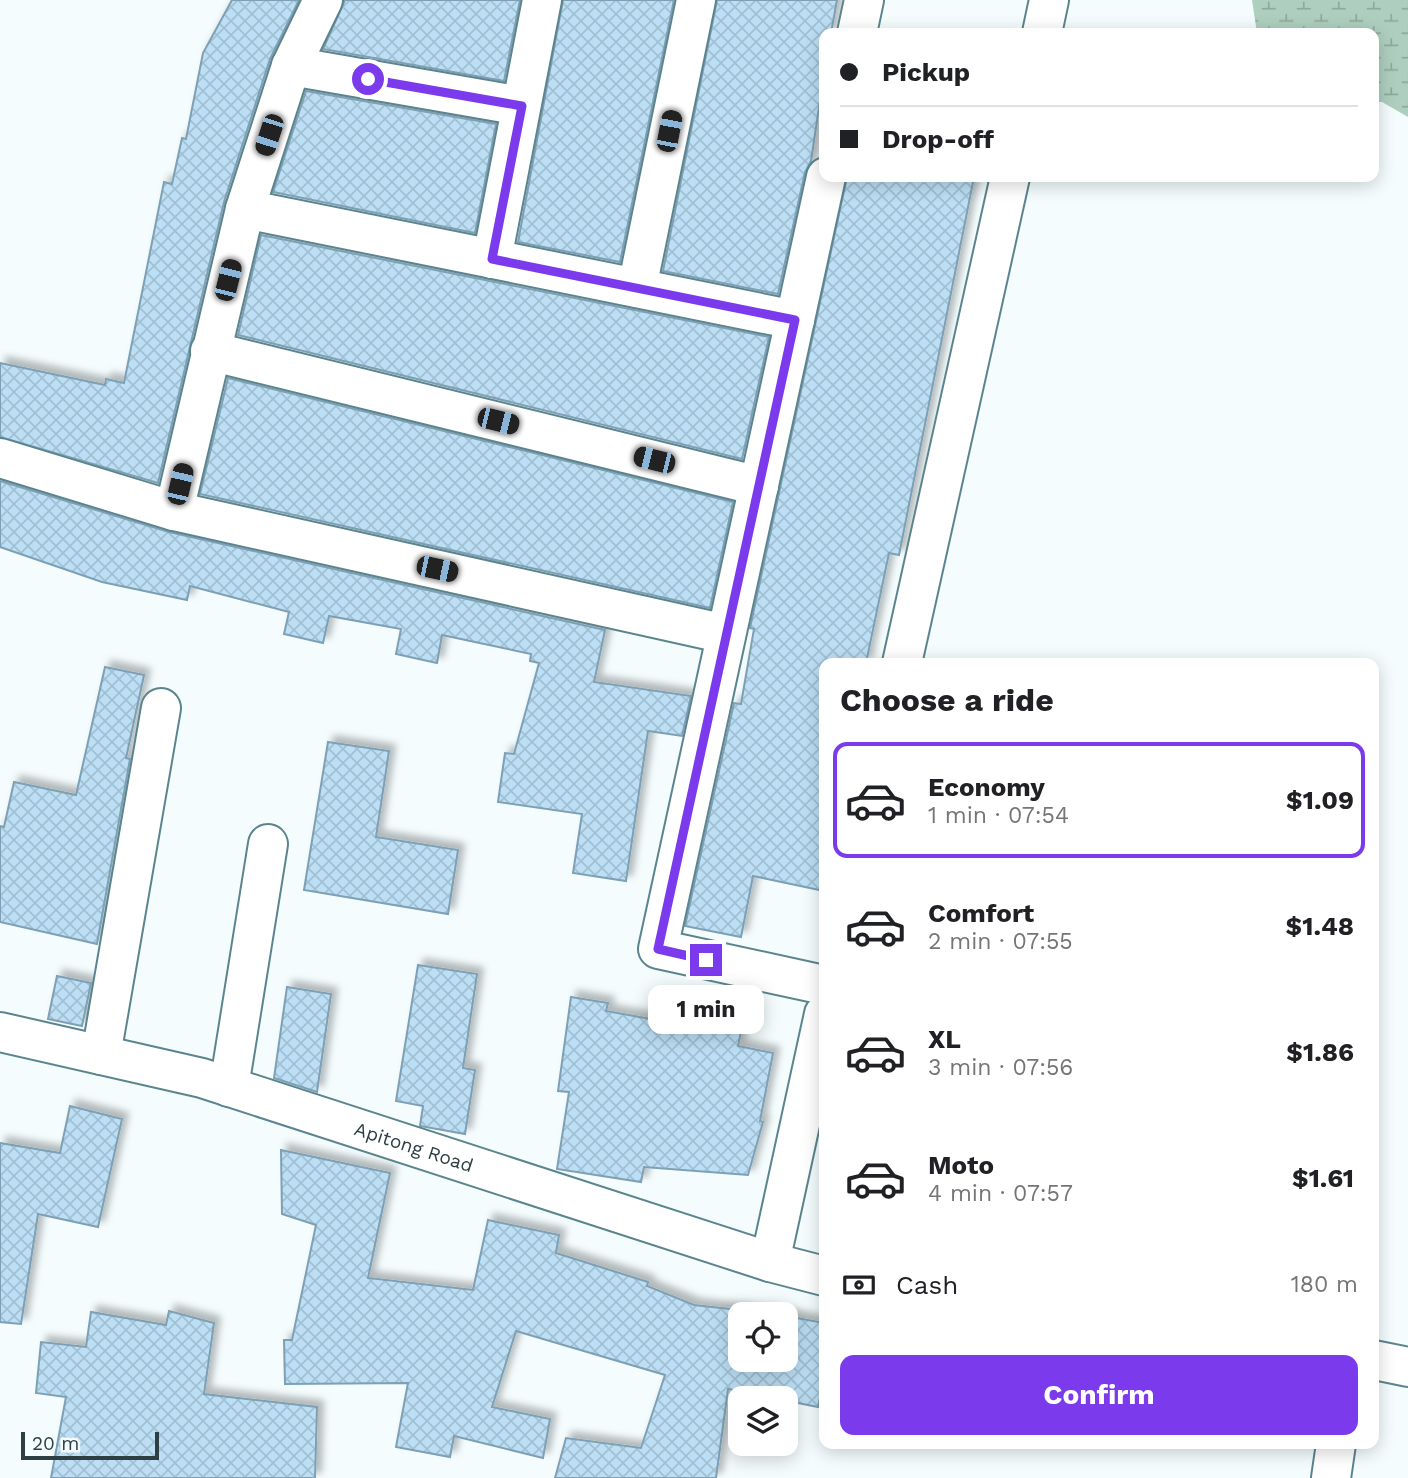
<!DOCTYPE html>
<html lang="en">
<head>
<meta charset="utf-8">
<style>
  :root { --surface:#fff; --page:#f6f6f6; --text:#202124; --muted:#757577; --line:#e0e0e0; --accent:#7c3aed }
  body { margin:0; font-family:"Work Sans",sans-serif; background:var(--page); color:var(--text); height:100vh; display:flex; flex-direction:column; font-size:26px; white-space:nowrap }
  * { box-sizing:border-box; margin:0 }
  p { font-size:23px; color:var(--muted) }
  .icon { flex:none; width:38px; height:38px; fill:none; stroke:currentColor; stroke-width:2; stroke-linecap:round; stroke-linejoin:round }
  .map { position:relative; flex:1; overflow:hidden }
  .side { position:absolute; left:819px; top:658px; width:560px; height:791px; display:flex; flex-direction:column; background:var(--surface); border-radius:14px; box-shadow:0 4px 18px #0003 }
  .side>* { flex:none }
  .top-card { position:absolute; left:819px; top:28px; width:560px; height:154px; border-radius:14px; box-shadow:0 4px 18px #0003; display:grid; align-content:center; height:154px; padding:0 21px; background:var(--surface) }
  .buttons { position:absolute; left:728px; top:1302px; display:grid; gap:14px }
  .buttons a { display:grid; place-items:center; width:70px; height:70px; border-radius:14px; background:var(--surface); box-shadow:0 4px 18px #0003; font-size:35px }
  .scale { position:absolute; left:21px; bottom:18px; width:138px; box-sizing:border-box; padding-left:7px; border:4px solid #2d3f43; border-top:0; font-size:19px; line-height:24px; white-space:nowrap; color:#2d3f43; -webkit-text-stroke:5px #f4fcfe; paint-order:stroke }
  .end { position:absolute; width:32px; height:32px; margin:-16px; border:9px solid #7c3aed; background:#fff; box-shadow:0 0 0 4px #fff }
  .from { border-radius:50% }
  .bubble { position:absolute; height:49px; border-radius:14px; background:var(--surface); box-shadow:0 4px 18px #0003; font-size:23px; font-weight:700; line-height:49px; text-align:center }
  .car { position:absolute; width:21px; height:42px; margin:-21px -10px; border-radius:9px; box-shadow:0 0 5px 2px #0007; background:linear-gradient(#222 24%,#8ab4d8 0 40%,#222 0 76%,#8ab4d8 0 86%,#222 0) }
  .top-card b { display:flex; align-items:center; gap:24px; height:66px; font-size:26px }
  .top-card b+b { border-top:2px solid var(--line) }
  .top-card i { width:18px; height:18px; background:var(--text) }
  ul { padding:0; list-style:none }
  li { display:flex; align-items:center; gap:21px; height:116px; margin:0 14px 10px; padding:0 7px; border:4px solid transparent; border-radius:14px }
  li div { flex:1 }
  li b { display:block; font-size:26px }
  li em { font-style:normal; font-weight:700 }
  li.selected { border-color:var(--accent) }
  li>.icon { width:63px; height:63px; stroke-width:1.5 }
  h2 { padding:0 21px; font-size:32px; line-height:84px }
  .pay { display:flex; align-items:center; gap:18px; height:77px; padding:0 21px; font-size:26px }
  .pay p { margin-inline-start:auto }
  .action { display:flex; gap:14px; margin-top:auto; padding:14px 21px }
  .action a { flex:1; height:80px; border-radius:14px; background:var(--accent); color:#fff; font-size:28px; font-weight:700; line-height:80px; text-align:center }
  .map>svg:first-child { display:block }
  .wetland { fill:url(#wetland-marsh) }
  .building { fill:url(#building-cross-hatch); stroke:#7ea0b4; stroke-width:2; filter:url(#shadow) }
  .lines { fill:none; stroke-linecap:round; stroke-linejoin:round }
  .minor-casing { stroke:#5b858e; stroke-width:42 }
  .minor { stroke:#fff; stroke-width:38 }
  .route { stroke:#7c3aed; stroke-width:9 }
  .labels { text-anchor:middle; stroke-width:5; stroke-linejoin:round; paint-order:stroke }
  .street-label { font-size:19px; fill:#2d3f43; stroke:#f4fcfe }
</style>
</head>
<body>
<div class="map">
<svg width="1408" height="1478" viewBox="0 0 1408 1478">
  <defs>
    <pattern id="wetland-marsh" width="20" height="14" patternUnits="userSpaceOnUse" patternTransform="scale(1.75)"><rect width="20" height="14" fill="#aecfbf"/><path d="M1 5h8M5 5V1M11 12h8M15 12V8" fill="none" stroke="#8ea99d"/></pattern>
    <pattern id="building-cross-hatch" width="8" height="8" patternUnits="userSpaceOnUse" patternTransform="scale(1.75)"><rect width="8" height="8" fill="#bcdff5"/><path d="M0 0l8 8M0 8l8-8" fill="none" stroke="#a2c0d3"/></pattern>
    <filter id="shadow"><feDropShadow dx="6" dy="-6" stdDeviation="3.5" flood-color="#0004"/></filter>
  </defs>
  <rect width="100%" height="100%" fill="#f4fcfe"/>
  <polygon class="wetland" points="1252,0 1408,0 1408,117 1382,102 1374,102 1374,33 1257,33"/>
  <g class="building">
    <polygon points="232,0 299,0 270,59 224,202 158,483 0,437 0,363 105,385 106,379 124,383 164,182 172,184 182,138 186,139 203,53"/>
    <polygon points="345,0 520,0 504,81 323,49"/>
    <polygon points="563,0 674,0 620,262 518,242"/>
    <polygon points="717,0 837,0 831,33 824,33 824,74 811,161 805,172 778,294 663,271"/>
    <polygon points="306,91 496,124 475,233 273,192"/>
    <polygon points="847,177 974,177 899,555 889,553 866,663 824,663 824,891 753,876 741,937 685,926 734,703 741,704 754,629 750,628"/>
    <polygon points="261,235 769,337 742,459 238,335"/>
    <polygon points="228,378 733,502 710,608 200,494"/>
    <polygon points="0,481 169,532 605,630 594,682 691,696 682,736 648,731 626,881 573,873 582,814 498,802 505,753 514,754 539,663 530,661 531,654 442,635 437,663 396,654 401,629 329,616 323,643 284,634 289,612 190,586 187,600 102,582 0,547"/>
    <polygon points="105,667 144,675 126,758 130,759 97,944 0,922 0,826 4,827 14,782 76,795"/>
    <polygon points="328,742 389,751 376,837 458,850 448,914 304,890"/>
    <polygon points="418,965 477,974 463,1068 475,1070 465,1134 420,1126 423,1106 396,1101"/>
    <polygon points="57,976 91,983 82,1026 48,1019"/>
    <polygon points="287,987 331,994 317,1092 274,1078"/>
    <polygon points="571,997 608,1003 606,1011 662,1021 663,1016 741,1032 738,1046 773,1053 760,1121 763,1122 748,1175 644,1167 641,1182 557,1169 569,1092 558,1091"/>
    <polygon points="70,1106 122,1119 98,1227 38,1214 21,1324 0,1322 0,1143 60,1153"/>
    <polygon points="281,1150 390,1173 368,1278 473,1290 488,1220 559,1235 556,1253 648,1282 647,1286 694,1305 775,1314 740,1314 740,1360 786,1360 786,1316 824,1323 824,1378 818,1407 728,1389 716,1478 555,1478 566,1438 641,1448 665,1375 516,1331 492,1407 550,1419 543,1458 454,1436 450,1457 396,1447 408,1383 285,1384 284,1340 292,1340 316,1225 282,1214"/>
    <polygon points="169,1311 214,1323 204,1394 317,1407 315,1478 51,1478 66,1397 36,1393 41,1342 86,1347 91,1312 166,1325"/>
  </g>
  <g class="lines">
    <g class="minor-casing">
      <g id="minor">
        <polyline points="857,33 864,0"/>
        <polyline points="1042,33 1049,0"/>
        <polyline points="291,66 521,106"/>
        <polyline points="245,209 795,320"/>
        <polyline points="492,259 542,0"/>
        <polyline points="637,288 696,0"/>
        <polyline points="210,351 759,486"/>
        <polyline points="0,458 174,511 726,634"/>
        <polyline points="174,511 245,209 291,66 323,0"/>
        <polyline points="902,663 1010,177"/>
        <polyline points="824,985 658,949 826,177"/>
        <path id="s1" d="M0,1032L202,1078L770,1262L824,1276"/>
        <polyline points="101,1055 161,708"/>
        <polyline points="229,1087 268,844"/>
        <polyline points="770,1262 824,1014"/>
        <polyline points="1374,1360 1408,1367"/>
        <polyline points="1331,1478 1336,1444"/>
      </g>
    </g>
    <use href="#minor" class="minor"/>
  </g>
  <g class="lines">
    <polyline class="route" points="368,79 522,106 492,259 795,320 658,949 706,960"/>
  </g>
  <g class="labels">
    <g class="street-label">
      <text dy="7" stroke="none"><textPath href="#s1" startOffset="430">Apitong Road</textPath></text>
    </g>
  </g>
</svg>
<div class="buttons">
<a><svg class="icon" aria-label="locate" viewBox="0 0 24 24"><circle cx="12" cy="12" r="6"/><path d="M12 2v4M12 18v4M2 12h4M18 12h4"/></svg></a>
<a><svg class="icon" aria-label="layers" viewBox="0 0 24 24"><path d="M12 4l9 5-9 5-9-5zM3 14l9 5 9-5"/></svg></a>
</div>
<div class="scale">20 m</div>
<i class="end from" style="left:368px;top:79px"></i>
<i class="end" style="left:706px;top:960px"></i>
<div class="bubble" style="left:648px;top:985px;width:116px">1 min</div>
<i class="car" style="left:669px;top:131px;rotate:11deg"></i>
<i class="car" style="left:269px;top:135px;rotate:198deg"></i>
<i class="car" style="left:228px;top:280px;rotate:14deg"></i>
<i class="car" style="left:498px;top:421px;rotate:104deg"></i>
<i class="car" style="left:654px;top:460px;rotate:284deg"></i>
<i class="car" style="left:180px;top:484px;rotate:13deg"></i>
<i class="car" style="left:437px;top:569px;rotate:102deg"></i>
<div class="top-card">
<b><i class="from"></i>Pickup</b>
<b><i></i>Drop-off</b>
</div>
<section class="side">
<h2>Choose a ride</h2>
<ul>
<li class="selected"><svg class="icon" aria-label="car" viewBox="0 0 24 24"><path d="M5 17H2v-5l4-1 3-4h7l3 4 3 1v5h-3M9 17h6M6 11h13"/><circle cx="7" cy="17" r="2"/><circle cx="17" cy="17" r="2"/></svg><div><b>Economy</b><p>1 min · 07:54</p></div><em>$1.09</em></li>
<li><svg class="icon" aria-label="car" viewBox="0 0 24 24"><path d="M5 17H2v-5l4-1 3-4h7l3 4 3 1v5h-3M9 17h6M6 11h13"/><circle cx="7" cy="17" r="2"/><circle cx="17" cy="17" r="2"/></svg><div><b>Comfort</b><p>2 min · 07:55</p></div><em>$1.48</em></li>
<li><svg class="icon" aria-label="car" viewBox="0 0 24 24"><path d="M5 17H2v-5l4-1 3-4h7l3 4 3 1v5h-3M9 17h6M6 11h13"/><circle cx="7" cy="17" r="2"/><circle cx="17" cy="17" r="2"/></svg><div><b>XL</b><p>3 min · 07:56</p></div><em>$1.86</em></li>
<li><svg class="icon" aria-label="car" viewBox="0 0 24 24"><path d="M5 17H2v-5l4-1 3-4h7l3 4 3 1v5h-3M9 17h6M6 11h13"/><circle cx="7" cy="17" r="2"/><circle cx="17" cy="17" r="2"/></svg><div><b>Moto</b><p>4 min · 07:57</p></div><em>$1.61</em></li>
</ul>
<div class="pay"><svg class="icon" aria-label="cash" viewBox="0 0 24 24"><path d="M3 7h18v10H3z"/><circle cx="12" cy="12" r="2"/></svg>Cash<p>180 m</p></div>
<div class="action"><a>Confirm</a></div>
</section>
</div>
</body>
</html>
